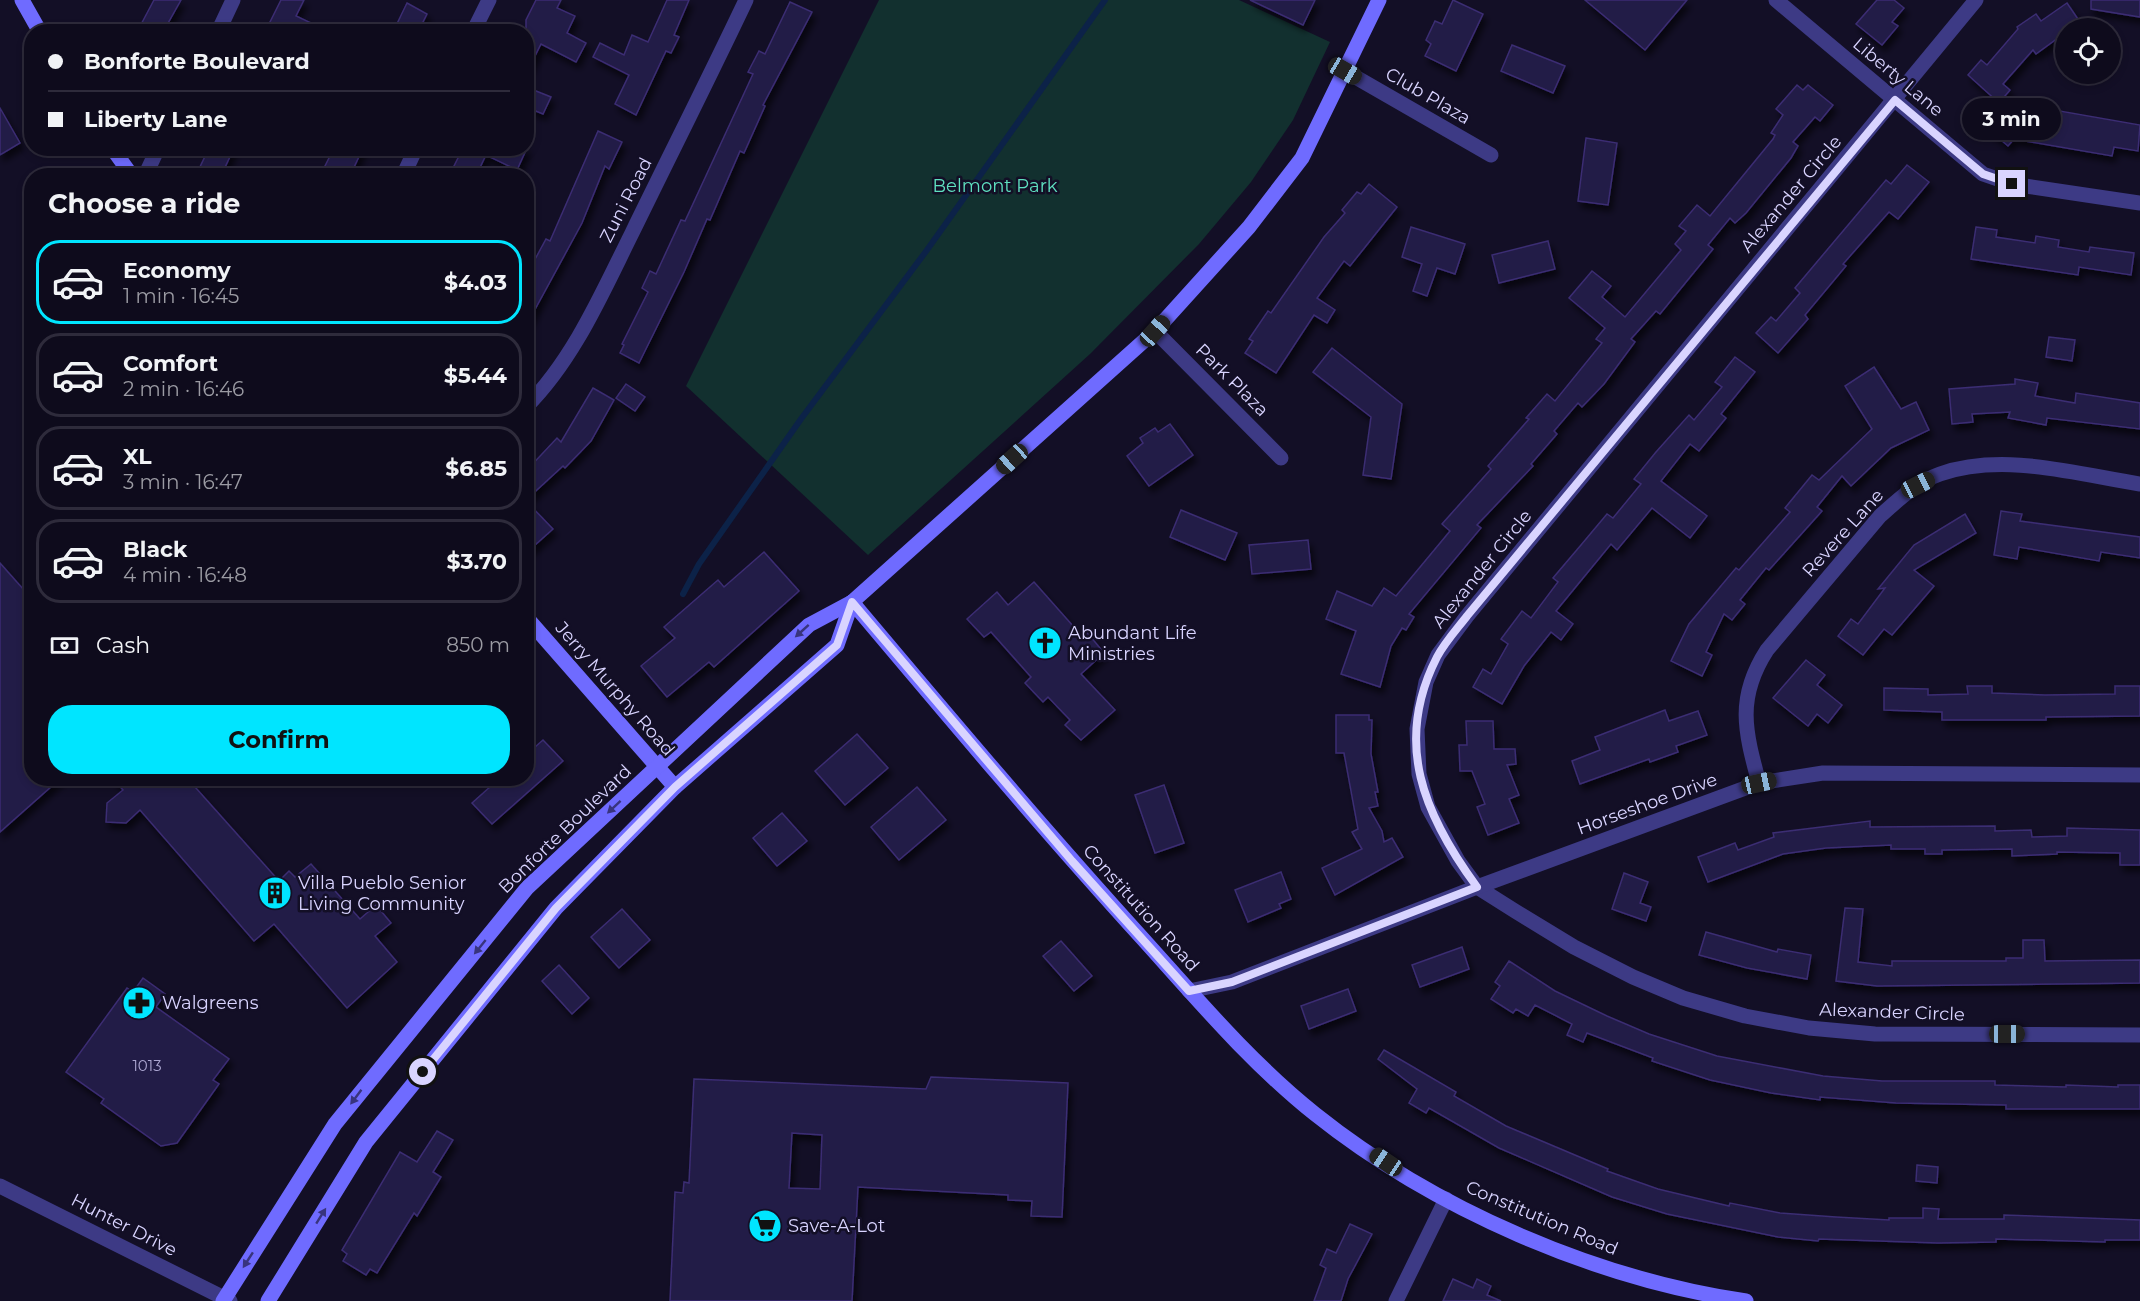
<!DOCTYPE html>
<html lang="en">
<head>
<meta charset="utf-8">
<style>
  :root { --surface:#0e0b1c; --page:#171425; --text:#f1f3f6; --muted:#9b9ba3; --line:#2e2b3b; --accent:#00e5ff }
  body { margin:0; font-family:Montserrat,sans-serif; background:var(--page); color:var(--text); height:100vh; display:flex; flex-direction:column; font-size:22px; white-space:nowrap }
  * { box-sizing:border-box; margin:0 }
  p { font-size:20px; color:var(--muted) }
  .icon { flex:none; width:33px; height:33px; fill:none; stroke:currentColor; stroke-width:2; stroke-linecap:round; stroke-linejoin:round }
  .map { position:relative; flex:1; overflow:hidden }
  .details { position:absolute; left:24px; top:168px; width:510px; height:618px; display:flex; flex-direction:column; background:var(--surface); border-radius:24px; box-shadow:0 3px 9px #0003,0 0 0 2px var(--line) }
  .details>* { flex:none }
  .banner { position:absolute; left:24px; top:24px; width:510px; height:132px; border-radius:24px; box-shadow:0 3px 9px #0003,0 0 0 2px var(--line); display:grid; align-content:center; height:132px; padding:0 24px; background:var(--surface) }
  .fabs { position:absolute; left:2055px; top:18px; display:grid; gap:12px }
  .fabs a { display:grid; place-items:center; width:66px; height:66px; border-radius:50%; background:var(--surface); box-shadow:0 3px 9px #0003,0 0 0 2px var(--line); font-size:30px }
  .end { position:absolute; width:27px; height:27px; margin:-14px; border:8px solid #d9d4ff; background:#111; box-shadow:0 0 0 3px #111 }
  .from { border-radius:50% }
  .bubble { position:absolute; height:42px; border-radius:21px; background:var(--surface); box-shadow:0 3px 9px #0003,0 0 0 2px var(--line); font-size:20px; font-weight:700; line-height:42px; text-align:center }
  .car { position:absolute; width:18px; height:36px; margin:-18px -9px; border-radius:8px; box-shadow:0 0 4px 2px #0007; background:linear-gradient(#222 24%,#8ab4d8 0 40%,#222 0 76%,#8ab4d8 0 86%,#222 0) }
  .banner b { display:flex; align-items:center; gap:21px; height:57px; font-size:22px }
  .banner b+b { border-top:2px solid var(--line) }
  .banner i { width:15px; height:15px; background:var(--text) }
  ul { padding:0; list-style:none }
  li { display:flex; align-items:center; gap:18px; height:84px; margin:0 12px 9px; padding:0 12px; border:3px solid var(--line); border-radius:24px }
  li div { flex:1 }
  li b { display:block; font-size:22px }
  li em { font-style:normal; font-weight:700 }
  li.selected { border-color:var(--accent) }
  li>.icon { width:54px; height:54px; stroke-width:1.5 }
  h2 { padding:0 24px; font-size:27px; line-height:72px }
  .pay { display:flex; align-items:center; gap:15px; height:66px; padding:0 24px; font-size:22px }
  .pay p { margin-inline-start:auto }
  .primary-button { display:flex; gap:12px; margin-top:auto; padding:12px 24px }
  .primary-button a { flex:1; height:69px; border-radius:24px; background:var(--accent); color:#111; font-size:24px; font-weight:700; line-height:69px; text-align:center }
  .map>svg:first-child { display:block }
  .green { fill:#12302f }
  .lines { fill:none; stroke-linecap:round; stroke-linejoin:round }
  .stream { stroke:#0c2248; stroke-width:6 }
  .building { fill:#241b47; stroke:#3b2d73; stroke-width:1.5; fill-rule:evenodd; filter:url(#shadow) }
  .street { stroke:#3d3a85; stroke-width:15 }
  .secondary { stroke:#6f6bff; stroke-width:15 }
  .oneway { fill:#38347d }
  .route { stroke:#d9d4ff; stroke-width:8 }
  .labels { text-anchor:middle; stroke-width:5; stroke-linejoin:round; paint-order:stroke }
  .number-label { font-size:15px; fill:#aca6d1 }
  .street-label { font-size:18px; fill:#d9d4ff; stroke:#130f26 }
  .park-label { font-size:18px; fill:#5fe0c0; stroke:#130f26 }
  .poi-label { font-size:18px; fill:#d9d4ff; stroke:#130f26; text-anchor:start }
</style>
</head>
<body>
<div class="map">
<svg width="2140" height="1301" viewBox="0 0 2140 1301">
  <defs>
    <filter id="shadow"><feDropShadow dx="3.5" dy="6" stdDeviation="3" flood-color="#0009"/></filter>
  </defs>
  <rect width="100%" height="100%" fill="#130f26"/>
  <polygon class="green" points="879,0 1239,0 1330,42 1293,120 1251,182 1199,244 1090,354 868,555 686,386"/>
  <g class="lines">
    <polyline class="stream" points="683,594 699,564 801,419 927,250 1105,0"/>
  </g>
  <g class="building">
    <polygon points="154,0 181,0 163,32 137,32"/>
    <polygon points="281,0 304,0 296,16 330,32 265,32"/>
    <polygon points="536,0 561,0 557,8 575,16 567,33 586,43 576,62 541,44 526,74 526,20"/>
    <polygon points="667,0 689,0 674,35 679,37 671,53 666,51 636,115 615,104 629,75 593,57 600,43 624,55 632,35 648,42"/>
    <polygon points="1250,0 1315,0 1303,25"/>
    <polygon points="1453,0 1483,14 1456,71 1425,56 1431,44 1426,40 1435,21 1442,24"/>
    <polygon points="1585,0 1687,0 1645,50"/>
    <polygon points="1877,0 1894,0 1904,8 1892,22 1898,26 1882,45 1856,24"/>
    <polygon points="2091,0 2140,0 2140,17 2091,9"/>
    <polygon points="790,2 812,12 763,105 765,106 744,153 740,151 710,220 707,219 684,272 639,363 620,353 624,345 622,344 648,292 642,288 650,271 656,274 681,220 685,221 753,74 748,72 759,51 765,54"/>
    <polygon points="407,3 427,14 418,32 393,32"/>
    <polygon points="2067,3 2080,22 2071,28 2066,28 2066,32 2036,54 2033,50 2003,84 2010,90 1999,103 1968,75 1981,60 1987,65 2018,29 2017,27 2036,14 2041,21"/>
    <polygon points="1512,45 1565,66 1553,93 1501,71"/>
    <polygon points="1797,85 1803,90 1808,85 1833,105 1820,121 1815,117 1793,142 1798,146 1791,158 1746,213 1735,223 1730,218 1708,245 1713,249 1660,314 1656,311 1631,339 1635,342 1604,384 1582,407 1578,403 1554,431 1557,434 1531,464 1533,466 1477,525 1481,528 1409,614 1414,617 1406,630 1402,628 1391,646 1380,687 1341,674 1356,631 1326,619 1337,591 1372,606 1384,588 1396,596 1450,531 1442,524 1491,469 1488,466 1529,419 1526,418 1547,394 1555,401 1602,343 1596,339 1605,328 1569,298 1592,271 1611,286 1602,297 1625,317 1681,250 1675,244 1686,231 1679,226 1697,205 1710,216 1773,139 1775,135 1771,133 1783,115 1776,109"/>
    <polygon points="526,87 551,97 543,114 526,107"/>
    <polygon points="0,108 20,143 0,155"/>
    <polygon points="2002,110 2036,139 2039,120 2058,123 2060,111 2140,125 2138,151 2114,147 2112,156 2014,139 2008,146 1986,127"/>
    <polygon points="598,131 622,142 609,169 605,166 582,223 526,326 526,276 546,239 550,241"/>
    <polygon points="1586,138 1617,143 1608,205 1578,201"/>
    <polygon points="209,148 234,148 221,176 213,176 199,169"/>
    <polygon points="334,148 363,148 350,176 320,176"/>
    <polygon points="463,148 527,148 517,170 486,155 476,176 449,176"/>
    <polygon points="1907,165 1929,182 1898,219 1889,212 1843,264 1846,266 1805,315 1808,319 1778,353 1756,333 1771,317 1776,321 1800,293 1795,288 1886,180 1891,184"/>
    <polygon points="1369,184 1397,207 1350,266 1344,261 1317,298 1335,310 1327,323 1314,315 1276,373 1245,353 1253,341 1249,339 1268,311 1271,313 1324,237 1345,213 1342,210 1357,192 1361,194"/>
    <polygon points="1411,227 1465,244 1455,274 1437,268 1427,296 1413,291 1422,264 1402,257"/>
    <polygon points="1976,227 1997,230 1996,237 2035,243 2036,236 2059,240 2058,247 2089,252 2090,247 2134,253 2131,275 2079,267 2078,275 1971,259"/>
    <polygon points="1548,241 1555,269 1499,283 1492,255"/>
    <polygon points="2049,337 2075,340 2072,361 2046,357"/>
    <polygon points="1332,348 1402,404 1391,479 1363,475 1371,417 1313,372"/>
    <polygon points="1735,357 1755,372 1721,414 1726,418 1699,451 1690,444 1661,481 1707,516 1690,538 1652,508 1617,550 1611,544 1556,611 1573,624 1561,640 1551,632 1524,666 1502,704 1473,687 1483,669 1491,674 1508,644 1501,639 1522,611 1531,618 1558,582 1553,578 1581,545 1607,514 1613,518 1641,484 1634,479 1656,452 1689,415 1694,420 1722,387 1715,382"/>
    <polygon points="1874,367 1901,409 1916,402 1929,430 1891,448 1851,486 1842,476 1817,507 1822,511 1769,570 1766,568 1740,600 1745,604 1732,620 1724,614 1706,652 1712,655 1702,676 1671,661 1689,624 1736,568 1739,570 1790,512 1785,508 1812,475 1819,480 1872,429 1845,386"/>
    <polygon points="2015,379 2038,383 2035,396 2075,403 2076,393 2140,403 2140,429 2047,418 2046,425 2008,418 2010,412 1972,414 1973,422 1952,424 1949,389 2015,384"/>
    <polygon points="626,384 645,397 635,411 616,398"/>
    <polygon points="593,388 614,400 591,441 565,468 563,466 526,500 526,471 557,438 561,442"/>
    <polygon points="1170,424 1193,455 1149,486 1127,456 1143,443 1140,438 1155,428 1158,432"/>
    <polygon points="526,501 553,529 526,553"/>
    <polygon points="1181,510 1237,533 1225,560 1170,537"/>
    <polygon points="2001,511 2022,514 2020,521 2140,537 2140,558 2101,552 2099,561 2019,547 2017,559 1994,555"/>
    <polygon points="1965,514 1976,533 1914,570 1934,586 1892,635 1884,629 1863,655 1838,636 1851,619 1858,624 1885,588 1878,589 1914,545"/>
    <polygon points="1308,540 1311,569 1252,574 1249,545"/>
    <polygon points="764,552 799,591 714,667 709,662 667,697 641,666 675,638 664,627 718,580 724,587"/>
    <polygon points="0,563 32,599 32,778 61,778 0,832"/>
    <polygon points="1034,582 1081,635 1086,631 1104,653 1081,674 1115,710 1081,740 1065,725 1070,720 1048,697 1043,702 1025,683 1031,677 991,632 984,637 967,619 997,592 1008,605"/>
    <polygon points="1806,660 1825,675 1817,685 1842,705 1828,723 1817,714 1808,726 1773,698"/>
    <polygon points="1967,686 1992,686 1992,693 2045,695 2115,694 2115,686 2140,686 2140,716 2046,717 2046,720 1942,720 1942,712 1884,710 1884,688 1928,689 1928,695 1968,694"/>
    <polygon points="1665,710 1669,721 1698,711 1707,735 1676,746 1678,752 1650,762 1649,759 1580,784 1572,761 1600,750 1595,737"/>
    <polygon points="1336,715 1369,715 1369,720 1372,720 1371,754 1378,792 1375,792 1378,806 1369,808 1382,831 1384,842 1392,838 1403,857 1335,895 1322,868 1362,849 1352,832 1358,829 1344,753 1336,753"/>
    <polygon points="1466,721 1493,721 1494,749 1515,749 1516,764 1507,765 1519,795 1509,799 1519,823 1488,835 1477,807 1485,804 1472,771 1460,771 1459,745 1467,745"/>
    <polygon points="857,734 888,768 845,805 815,771"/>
    <polygon points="543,740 563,761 492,824 472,803 500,778 526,778 526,755"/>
    <polygon points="113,778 187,778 279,881 289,871 295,877 311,864 360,919 376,905 391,923 375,936 397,962 347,1008 274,924 254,941 140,810 126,823 106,822 107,803 123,790"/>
    <polygon points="1164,785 1184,843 1155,853 1135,795"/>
    <polygon points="917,787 946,820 899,860 871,827"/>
    <polygon points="782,813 807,841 777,866 753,838"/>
    <polygon points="1870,821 1870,827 1995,826 1995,831 2031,830 2032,837 2067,836 2067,828 2140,830 2140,865 2120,865 2120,853 2057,852 2057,854 2012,856 2012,849 1942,850 1942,854 1925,854 1925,849 1891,849 1891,845 1826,848 1783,854 1708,882 1698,857 1735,843 1738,850 1774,837 1773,833"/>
    <polygon points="1281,872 1291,899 1279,904 1281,908 1248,922 1235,890"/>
    <polygon points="1624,873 1648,882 1640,903 1651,907 1646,921 1612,909"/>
    <polygon points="1845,908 1863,909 1858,962 1892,966 1892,961 2006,961 2006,958 2023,958 2023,940 2044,940 2045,961 2140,960 2140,983 1877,986 1836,981"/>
    <polygon points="622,909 650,940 619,968 591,937"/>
    <polygon points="1706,932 1777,952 1778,949 1811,955 1807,979 1747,968 1699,955"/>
    <polygon points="1061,941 1092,976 1074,991 1043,956"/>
    <polygon points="1462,947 1469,969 1420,987 1412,965"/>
    <polygon points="1509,961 1555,991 1607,1016 1649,1034 1717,1056 1823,1076 1882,1081 1995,1081 1995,1085 2066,1087 2066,1085 2118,1087 2118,1085 2140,1085 2140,1109 2006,1109 2006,1105 1896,1103 1820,1097 1820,1100 1771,1093 1710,1080 1652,1061 1653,1058 1587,1033 1583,1042 1567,1035 1572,1024 1535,1005 1528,1016 1516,1009 1513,1013 1491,999 1500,986 1495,982"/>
    <polygon points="559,965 589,998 572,1014 542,981"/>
    <polygon points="143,978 165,994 156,1007 229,1059 213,1080 219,1084 177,1143 161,1146 101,1103 104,1099 66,1072 127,988 133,992"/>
    <polygon points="1348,989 1356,1011 1309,1029 1301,1006"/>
    <polygon points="1384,1050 1456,1092 1454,1096 1506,1126 1608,1169 1607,1171 1658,1189 1729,1206 1730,1203 1780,1213 1836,1217 1889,1220 1889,1218 1923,1218 1923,1208 1939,1209 1938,1219 2004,1219 2004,1215 2140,1220 2140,1240 2105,1240 2105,1242 1996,1239 1996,1242 1938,1243 1819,1239 1818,1241 1778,1237 1667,1214 1612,1197 1499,1148 1429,1108 1426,1113 1409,1103 1417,1089 1378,1059"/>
    <path d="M931,1077L1068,1083L1062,1217L1031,1216L1032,1201L1008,1200V1195L858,1187L852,1301H670L675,1192L683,1193L684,1182L689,1183L694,1079L926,1089ZM792,1133L822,1135L820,1189L789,1188Z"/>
    <polygon points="437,1131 453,1140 433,1172 441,1177 417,1216 414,1213 377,1273 370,1269 366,1275 343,1261 347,1254 342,1250 400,1152 417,1162"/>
    <polygon points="1917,1165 1938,1167 1937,1183 1916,1181"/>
    <polygon points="1350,1224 1372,1234 1348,1279 1341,1301 1314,1301 1326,1268 1320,1265 1327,1249 1336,1253"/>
    <polygon points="1453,1279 1473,1288 1477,1279 1491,1286 1487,1295 1501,1301 1443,1301"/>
  </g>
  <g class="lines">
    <g class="street">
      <polyline points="1776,0 1983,174 2012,184 2140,203"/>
      <polyline points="1976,0 1467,616 1438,655 1426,682 1417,729 1419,774 1428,807 1458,861 1477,887 1515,911 1574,947 1633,977 1683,998 1745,1016 1809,1028 1875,1034 2140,1035"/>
      <polyline points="218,32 233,0"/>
      <polyline points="473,32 489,0"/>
      <polyline points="1345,71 1491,155"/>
      <polyline points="145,176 158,148"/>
      <polyline points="403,176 416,148"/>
      <polyline points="1155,331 1281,458"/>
      <path d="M526,407C574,359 602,293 632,233C670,155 709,78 746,0"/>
      <path d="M1759,783C1745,731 1736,698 1767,650L1880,516C1898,500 1917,482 1940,474C2003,452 2077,474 2140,484"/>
      <polyline points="1189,991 1232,982 1477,887 1759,783 1823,773 2140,775"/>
      <polyline points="0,1186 230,1301"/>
      <polyline points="1396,1301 1446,1199"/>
    </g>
    <g class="secondary">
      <polyline points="22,0 40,32"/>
      <polyline points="112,148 132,176"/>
      <path d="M852,602C948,716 1043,829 1143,939C1198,1000 1251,1063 1315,1114C1434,1209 1596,1279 1746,1301"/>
      <polyline points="526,617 675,787"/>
      <polyline points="223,1301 335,1124 527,888 809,625 852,602 1155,331 1249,227 1302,158 1379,0"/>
      <polyline points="268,1301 366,1142 556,908 675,787 837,645 852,602"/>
    </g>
  </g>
  <defs><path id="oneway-solid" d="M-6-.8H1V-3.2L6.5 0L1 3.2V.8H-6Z" transform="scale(1.5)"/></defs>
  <g class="oneway">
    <use href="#oneway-solid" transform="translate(802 631) rotate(138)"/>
    <use href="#oneway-solid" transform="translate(614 807) rotate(137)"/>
    <use href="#oneway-solid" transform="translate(480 947) rotate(129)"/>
    <use href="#oneway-solid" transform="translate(356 1097) rotate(127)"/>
    <use href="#oneway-solid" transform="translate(321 1216) rotate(-58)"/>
    <use href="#oneway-solid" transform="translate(248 1260) rotate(123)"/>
  </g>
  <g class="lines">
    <path class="route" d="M423,1072L556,908L675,787L837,645L852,602L1072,861L1189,991L1232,982L1477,887C1424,815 1393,743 1437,657C1445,642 1457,629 1467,616L1895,100L1983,174L2012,184"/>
  </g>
  <defs>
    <g id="church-disc" transform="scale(1.725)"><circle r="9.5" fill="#00e5ff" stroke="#130f26"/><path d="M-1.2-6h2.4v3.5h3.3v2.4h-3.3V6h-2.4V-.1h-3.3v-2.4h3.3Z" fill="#111"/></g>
    <g id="building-disc" transform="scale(1.725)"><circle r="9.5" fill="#00e5ff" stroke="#130f26"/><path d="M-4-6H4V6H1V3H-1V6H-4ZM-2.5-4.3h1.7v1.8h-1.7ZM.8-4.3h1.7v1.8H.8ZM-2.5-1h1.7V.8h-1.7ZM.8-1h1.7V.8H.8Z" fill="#111"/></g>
    <g id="pharmacy-disc" transform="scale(1.725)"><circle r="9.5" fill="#00e5ff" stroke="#130f26"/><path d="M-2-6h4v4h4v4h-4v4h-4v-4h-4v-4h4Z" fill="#111"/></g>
    <g id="supermarket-disc" transform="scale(1.725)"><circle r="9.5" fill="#00e5ff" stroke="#130f26"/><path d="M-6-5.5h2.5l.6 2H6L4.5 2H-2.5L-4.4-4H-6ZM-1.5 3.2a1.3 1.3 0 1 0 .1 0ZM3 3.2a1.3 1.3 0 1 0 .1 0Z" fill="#111"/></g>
  </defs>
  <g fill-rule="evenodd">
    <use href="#church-disc" x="1045" y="643"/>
    <use href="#building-disc" x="275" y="893"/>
    <use href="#pharmacy-disc" x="139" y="1003"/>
    <use href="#supermarket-disc" x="765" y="1226"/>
  </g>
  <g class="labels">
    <g class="number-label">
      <text x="147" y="1071">1013</text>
    </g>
    <g class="street-label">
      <text transform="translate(1898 77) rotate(40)" y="6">Liberty Lane</text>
      <text transform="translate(1428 96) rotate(30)" y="6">Club Plaza</text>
      <text transform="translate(1791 194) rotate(-50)" y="6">Alexander Circle</text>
      <text transform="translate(626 200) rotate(-63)" y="6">Zuni Road</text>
      <text transform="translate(1232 380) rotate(45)" y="6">Park Plaza</text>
      <text transform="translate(1843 533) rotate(-48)" y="6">Revere Lane</text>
      <text transform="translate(1482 569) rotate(-51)" y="6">Alexander Circle</text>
      <text transform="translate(615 689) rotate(49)" y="6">Jerry Murphy Road</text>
      <text transform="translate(1647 804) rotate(-20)" y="6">Horseshoe Drive</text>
      <text transform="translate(565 829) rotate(-44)" y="6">Bonforte Boulevard</text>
      <text transform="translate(1141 908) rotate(48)" y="6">Constitution Road</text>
      <text transform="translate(1892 1012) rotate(2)" y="6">Alexander Circle</text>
      <text transform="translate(1542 1218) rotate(23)" y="6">Constitution Road</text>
      <text transform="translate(124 1225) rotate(27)" y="6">Hunter Drive</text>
    </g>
    <g class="park-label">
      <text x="995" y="192">Belmont Park</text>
    </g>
    <g class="poi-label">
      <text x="1068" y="639">Abundant Life<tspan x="1068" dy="21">Ministries</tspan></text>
      <text x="298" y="889">Villa Pueblo Senior<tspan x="298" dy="21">Living Community</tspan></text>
      <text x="162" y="1009">Walgreens</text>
      <text x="788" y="1232">Save-A-Lot</text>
    </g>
  </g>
</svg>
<div class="fabs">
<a><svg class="icon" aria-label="locate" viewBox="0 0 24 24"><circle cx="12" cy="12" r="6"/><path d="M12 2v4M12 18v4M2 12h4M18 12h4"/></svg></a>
</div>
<i class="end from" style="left:423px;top:1072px"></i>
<i class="end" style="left:2012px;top:184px"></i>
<div class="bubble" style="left:1962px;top:98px;width:99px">3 min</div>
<i class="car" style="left:1345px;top:71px;rotate:120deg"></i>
<i class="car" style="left:1155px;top:331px;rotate:42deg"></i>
<i class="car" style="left:1012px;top:459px;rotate:228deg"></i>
<i class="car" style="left:1918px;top:485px;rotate:63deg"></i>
<i class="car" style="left:1759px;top:783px;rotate:78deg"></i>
<i class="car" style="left:2007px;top:1034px;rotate:90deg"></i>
<i class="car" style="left:1386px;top:1162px;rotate:304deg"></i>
<div class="banner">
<b><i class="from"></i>Bonforte Boulevard</b>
<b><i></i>Liberty Lane</b>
</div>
<section class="details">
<h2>Choose a ride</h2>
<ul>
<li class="selected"><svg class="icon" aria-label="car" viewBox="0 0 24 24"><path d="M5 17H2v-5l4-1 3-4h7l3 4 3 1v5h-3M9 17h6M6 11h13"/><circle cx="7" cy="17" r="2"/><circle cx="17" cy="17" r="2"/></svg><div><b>Economy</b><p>1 min · 16:45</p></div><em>$4.03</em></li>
<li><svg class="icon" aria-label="car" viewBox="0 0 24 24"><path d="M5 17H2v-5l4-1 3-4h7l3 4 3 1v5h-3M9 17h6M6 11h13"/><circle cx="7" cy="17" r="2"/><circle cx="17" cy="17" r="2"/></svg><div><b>Comfort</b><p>2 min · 16:46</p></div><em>$5.44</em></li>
<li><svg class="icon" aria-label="car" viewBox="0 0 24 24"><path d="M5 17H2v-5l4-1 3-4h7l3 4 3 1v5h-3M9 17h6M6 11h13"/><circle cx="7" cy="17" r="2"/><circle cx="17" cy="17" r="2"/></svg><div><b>XL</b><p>3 min · 16:47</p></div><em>$6.85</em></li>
<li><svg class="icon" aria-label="car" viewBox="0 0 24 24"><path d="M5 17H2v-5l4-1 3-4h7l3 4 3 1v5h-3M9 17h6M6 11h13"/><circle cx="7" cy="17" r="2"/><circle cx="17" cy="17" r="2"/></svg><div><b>Black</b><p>4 min · 16:48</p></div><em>$3.70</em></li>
</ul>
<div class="pay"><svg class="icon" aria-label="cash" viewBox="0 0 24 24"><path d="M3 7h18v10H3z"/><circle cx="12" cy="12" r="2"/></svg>Cash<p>850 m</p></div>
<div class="primary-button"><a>Confirm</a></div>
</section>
</div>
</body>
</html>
